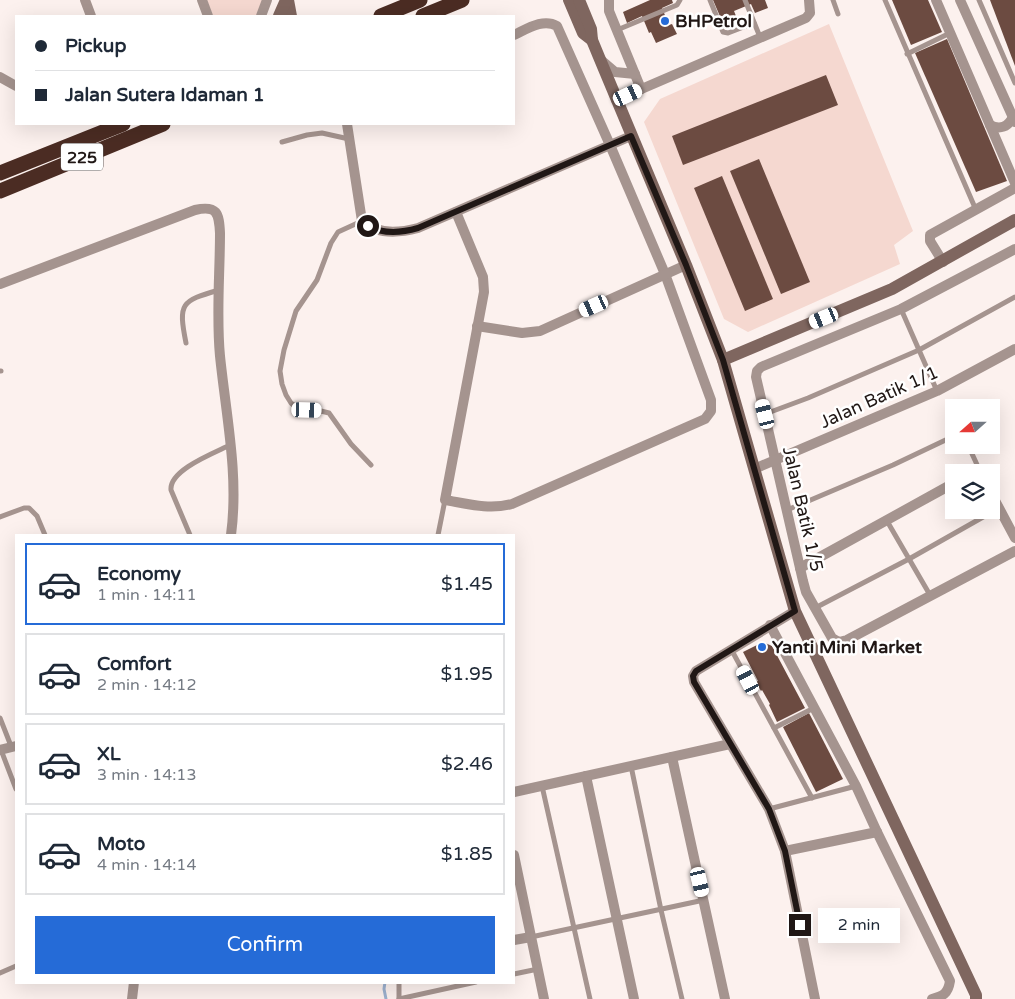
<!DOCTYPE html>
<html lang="en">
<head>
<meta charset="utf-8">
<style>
  :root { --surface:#fff; --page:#f6f6f7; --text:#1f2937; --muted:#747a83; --line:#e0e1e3; --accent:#256bd7 }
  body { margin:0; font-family:"Varela Round",sans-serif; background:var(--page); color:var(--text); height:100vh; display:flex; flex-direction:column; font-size:19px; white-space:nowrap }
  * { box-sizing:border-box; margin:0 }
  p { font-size:16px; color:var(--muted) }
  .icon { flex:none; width:28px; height:28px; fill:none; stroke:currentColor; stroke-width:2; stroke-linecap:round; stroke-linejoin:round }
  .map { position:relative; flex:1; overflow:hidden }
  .side { position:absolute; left:15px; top:534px; width:500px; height:450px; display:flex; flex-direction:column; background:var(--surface); border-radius:0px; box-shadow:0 5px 20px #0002 }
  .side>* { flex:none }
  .banner { position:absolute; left:15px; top:15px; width:500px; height:110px; border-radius:0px; box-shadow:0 5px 20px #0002; display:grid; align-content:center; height:110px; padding:0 20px; background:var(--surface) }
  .needle { width:32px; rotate:249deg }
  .buttons { position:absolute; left:945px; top:399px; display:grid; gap:10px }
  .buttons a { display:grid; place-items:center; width:55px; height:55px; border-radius:0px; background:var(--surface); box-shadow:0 5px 20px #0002; font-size:25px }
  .end { position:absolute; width:22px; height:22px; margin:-11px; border:6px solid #201715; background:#fff; box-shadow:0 0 0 2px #fff }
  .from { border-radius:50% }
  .bubble { position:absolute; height:35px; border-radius:0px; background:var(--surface); box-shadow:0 5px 20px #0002; font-size:16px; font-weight:600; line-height:35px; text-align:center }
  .car { position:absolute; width:15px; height:30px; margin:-15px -8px; border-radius:6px; box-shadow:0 0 4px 1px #0007; background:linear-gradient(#fff 24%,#345 0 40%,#fff 0 76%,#345 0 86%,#fff 0) }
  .banner b { display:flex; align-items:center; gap:18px; height:48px; font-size:19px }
  .banner b+b { border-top:1px solid var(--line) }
  .banner i { width:12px; height:12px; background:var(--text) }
  ul { padding:9px 0 0; list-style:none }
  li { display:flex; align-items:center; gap:15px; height:82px; margin:0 10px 8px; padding:0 10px; border:2px solid var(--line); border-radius:0px }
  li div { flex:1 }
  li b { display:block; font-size:19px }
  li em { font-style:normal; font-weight:600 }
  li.active { border-color:var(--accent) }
  li>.icon { width:45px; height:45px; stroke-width:1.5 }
  .primary-button { display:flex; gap:10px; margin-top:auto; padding:10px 20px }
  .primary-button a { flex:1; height:58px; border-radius:0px; background:var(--accent); color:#fff; font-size:20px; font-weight:600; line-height:58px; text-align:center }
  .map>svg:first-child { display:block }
  .green { fill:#f5d8d0 }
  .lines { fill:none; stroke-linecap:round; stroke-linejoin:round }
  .stream { stroke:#9cb0ce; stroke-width:3 }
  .building { fill:#6c4b41 }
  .lane { stroke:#a5948f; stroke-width:5 }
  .street { stroke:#a5948f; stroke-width:10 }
  .secondary { stroke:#7f665f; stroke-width:12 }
  .highway { stroke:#4b2c23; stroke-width:15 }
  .route { stroke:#201715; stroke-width:6 }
  .poi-dot { fill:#256bd7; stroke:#fff; stroke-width:2 }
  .labels { text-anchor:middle; stroke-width:5; stroke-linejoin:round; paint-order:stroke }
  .shield { fill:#fff; stroke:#635d5b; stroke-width:1 }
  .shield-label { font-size:16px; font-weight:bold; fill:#201715 }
  .poi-label { font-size:18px; font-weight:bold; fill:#201715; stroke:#fff; text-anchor:start }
  .street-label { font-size:18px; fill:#201715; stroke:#fff }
</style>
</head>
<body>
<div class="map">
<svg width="1015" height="999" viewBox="0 0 1015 999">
  <rect width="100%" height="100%" fill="#fcf1ee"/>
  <g class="green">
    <polygon points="207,0 265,0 259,16 213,16"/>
    <polygon points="829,24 913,231 894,245 900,264 748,332 724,319 644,122 660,99"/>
  </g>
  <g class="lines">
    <polyline class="stream" points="385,982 384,989 386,999"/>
  </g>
  <g class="building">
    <polygon points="650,0 672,0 673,3 662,8 669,25 672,24 677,34 656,43 651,32 649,33 642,16 627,23 623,12"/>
    <polygon points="713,0 765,0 768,8 755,13 751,4 734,11 736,16 722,21"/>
    <polygon points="892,0 928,0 942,32 911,45"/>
    <polygon points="990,0 1015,0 1015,66"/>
    <polygon points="947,39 1007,181 976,192 915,53"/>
    <polygon points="826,75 838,105 683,165 672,136"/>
    <polygon points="759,159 810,282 781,294 730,171"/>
    <polygon points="722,176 773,299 745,311 694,188"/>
    <polygon points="763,642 772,646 805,708 777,722 769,705 770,704 762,690 761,691 756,682 758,681 743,652"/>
    <polygon points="809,713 843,779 816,792 783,727"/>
  </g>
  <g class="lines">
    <g class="lane">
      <polyline points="710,0 723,32 728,33 754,23"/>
      <polyline points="745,0 760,37"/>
      <polyline points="833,0 838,14"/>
      <polyline points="885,0 976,210"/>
      <polyline points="979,0 1015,83"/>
      <polyline points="617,30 677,5 680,0"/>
      <polyline points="907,54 950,33"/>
      <polyline points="282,142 307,135 322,133 349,139"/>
      <polyline points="362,221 338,232 331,243 317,280 296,311 284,350 280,371 282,384 286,395 291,403 297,408 303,410 321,411 329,413 351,444 371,465"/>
      <polyline points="901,309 937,391"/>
      <path d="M186,343C178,303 181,301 219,290"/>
      <polyline points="0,371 1,371"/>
      <polyline points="765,414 808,398 919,350 1015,297"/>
      <polyline points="968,445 979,469"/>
      <polyline points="787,510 893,465 954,436"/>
      <polyline points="0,517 24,508 29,508 37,516 45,535"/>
      <polyline points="887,521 930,595"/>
      <path d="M190,535L171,490C169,470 214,453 230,445"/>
      <polyline points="438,535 445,500"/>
      <polyline points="815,608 909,559 999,508"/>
      <polyline points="731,649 812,798"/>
      <polyline points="0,718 11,746"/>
      <polyline points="774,728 814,708"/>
      <polyline points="1,750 16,789"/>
      <polyline points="631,766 661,910 682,999"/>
      <polyline points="542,786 590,999"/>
      <polyline points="769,809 856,786"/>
      <polyline points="531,937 704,900"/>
      <polyline points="0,973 16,966"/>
      <polyline points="514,974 538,969"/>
      <polyline points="399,999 476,982"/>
      <polyline points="399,999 399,982"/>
    </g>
    <g class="street">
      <polyline points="85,0 91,16"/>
      <polyline points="202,0 208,16"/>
      <polyline points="609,0 609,11 641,89"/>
      <polyline points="936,0 1015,183"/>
      <polyline points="960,0 1015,122"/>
      <polyline points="261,16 267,0"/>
      <polyline points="601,60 615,72 635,74"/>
      <polyline points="0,77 16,86"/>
      <polyline points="616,100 806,18 810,13 809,0"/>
      <path d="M347,124L362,221C377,235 399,233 418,228L631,136"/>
      <path d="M990,125C1000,130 1008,127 1013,117"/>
      <path d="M456,212L483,277L484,292L445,500C468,504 489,510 512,504L705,419L711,411V400L665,274L610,145L557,26C543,18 527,29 514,35"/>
      <polyline points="1015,249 901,309 761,367 757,371 756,377 803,581 806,592 832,638 839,642 847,640 1015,551"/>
      <polyline points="943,262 930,241 930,235 1015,188"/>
      <path d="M0,284L195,210C217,205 219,213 220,233C220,274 216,315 220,356C226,415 239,475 231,535"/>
      <polyline points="477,326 522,333 540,331 686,265"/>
      <polyline points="754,469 937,391 1015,349"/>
      <polyline points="972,472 979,469 980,472"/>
      <polyline points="991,493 1015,538"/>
      <polyline points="800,568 954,483"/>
      <polyline points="795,611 696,671 693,676 694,682 769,809 785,851 815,999"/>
      <path d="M770,625L856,786L877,832L950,981C948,994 943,996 932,999"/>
      <polyline points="0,750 16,746"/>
      <polyline points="672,757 725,999"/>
      <polyline points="586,776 634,999"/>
      <polyline points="514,792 730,744"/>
      <polyline points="785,851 877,832"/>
      <polyline points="514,855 544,999"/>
      <polyline points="514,940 531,937"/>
      <polyline points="132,999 134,982"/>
    </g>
    <g class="secondary">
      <polyline points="288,0 291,16"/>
      <polyline points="569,0 583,33 592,40"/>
      <polyline points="579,0 591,29 592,40 599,57 686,265 723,360 795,611 976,995 976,999"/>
      <polyline points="279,16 286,0"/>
      <polyline points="723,360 892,289 1015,220"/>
    </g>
    <g class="highway">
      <polyline points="381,16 420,0"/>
      <polyline points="423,16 462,0"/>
      <polyline points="0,173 123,124"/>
      <polyline points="0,191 163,124"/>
    </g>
  </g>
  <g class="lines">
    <path class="route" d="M368,226C383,234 401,233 418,228L631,136L686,265L723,360L795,611L696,671L693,676L694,682L769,809L785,851L800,925"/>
  </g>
  <g class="poi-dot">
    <circle cx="665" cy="21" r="5"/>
    <circle cx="762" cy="647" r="5"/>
  </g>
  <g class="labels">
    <rect class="shield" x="61" y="143.5" width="42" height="27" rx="4"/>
    <g class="shield-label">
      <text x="82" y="163">225</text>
    </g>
    <g class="poi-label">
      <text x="675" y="27">BHPetrol</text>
      <text x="772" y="653">Yanti Mini Market</text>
    </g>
    <g class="street-label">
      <text transform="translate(879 397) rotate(-24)" y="6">Jalan Batik 1/1</text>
      <text transform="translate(803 509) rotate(77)" y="6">Jalan Batik 1/5</text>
    </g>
  </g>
</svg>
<div class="buttons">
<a><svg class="needle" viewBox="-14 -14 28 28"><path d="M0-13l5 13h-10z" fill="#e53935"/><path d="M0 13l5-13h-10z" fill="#747a83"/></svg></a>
<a><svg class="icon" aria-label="layers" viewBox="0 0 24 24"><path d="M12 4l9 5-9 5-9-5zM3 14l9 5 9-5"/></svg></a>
</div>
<i class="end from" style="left:368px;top:226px"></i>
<i class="end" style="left:800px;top:925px"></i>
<div class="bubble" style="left:818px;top:908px;width:82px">2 min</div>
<i class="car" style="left:628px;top:95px;rotate:65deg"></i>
<i class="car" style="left:594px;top:306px;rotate:246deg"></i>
<i class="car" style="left:824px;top:318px;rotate:248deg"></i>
<i class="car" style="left:307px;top:410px;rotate:92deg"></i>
<i class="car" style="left:765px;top:414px;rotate:346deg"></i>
<i class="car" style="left:748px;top:680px;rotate:332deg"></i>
<i class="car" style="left:700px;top:882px;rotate:167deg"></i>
<div class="banner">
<b><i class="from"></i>Pickup</b>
<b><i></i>Jalan Sutera Idaman 1</b>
</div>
<section class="side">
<ul>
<li class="active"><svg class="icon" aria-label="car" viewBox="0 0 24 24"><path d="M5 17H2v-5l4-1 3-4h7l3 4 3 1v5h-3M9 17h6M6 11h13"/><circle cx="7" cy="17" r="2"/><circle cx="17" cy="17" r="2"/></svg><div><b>Economy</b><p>1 min · 14:11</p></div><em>$1.45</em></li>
<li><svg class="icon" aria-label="car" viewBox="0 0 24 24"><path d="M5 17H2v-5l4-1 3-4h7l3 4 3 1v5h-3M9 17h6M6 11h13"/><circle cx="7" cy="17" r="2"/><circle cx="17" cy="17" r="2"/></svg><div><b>Comfort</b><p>2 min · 14:12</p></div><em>$1.95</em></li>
<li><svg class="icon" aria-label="car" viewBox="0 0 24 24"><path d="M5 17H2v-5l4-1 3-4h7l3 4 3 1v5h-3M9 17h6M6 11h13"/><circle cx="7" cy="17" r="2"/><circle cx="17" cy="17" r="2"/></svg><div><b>XL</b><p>3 min · 14:13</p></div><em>$2.46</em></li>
<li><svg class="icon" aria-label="car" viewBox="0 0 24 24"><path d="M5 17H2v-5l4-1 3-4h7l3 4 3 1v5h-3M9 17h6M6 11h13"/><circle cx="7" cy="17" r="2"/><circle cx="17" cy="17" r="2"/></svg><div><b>Moto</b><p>4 min · 14:14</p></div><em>$1.85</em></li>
</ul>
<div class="primary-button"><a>Confirm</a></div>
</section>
</div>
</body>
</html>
